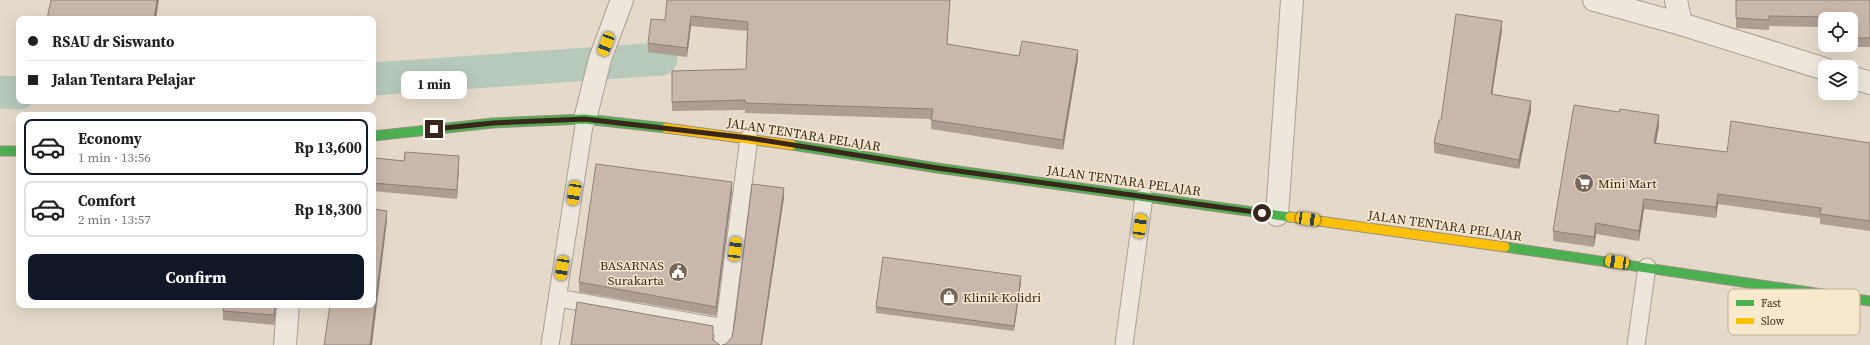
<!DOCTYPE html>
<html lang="en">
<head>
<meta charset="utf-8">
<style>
  :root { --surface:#fff; --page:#f6f6f6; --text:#202124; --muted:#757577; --line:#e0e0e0; --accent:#111827 }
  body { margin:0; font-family:"Source Serif 4",serif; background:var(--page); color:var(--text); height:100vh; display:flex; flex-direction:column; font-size:15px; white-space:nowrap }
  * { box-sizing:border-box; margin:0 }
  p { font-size:13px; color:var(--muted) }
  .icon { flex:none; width:22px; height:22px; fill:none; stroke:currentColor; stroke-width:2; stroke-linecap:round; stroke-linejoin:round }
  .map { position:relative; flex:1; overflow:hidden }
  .panel { position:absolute; left:16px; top:112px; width:360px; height:196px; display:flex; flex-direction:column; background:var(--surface); border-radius:8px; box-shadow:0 4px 16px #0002 }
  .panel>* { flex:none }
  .banner { position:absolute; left:16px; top:16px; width:360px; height:88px; border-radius:8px; box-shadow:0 4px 16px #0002; display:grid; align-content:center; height:88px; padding:0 12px; background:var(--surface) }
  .controls { position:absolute; left:1818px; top:12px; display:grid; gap:8px }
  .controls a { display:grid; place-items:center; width:40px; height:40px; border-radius:8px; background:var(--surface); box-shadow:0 4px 16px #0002; font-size:20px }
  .end { position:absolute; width:18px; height:18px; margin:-9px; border:5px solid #39271b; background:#fff; box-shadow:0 0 0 2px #fff }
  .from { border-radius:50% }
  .bubble { position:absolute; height:28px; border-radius:8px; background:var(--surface); box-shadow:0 4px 16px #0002; font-size:13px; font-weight:700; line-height:28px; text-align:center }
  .car { position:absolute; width:12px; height:24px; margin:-12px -6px; border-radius:5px; box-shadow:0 0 3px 1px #0007; background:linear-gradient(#f5c518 24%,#345 0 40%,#f5c518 0 76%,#345 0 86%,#f5c518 0) }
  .banner b { display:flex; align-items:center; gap:14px; height:38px; font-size:15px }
  .banner b+b { border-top:1px solid var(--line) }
  .banner i { width:10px; height:10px; background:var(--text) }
  ul { padding:7px 0 0; list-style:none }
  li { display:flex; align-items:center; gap:12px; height:56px; margin:0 8px 6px; padding:0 4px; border:2px solid var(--line); border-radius:8px }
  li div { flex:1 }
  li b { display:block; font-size:15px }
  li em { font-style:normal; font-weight:700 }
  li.current { border-color:var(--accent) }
  li>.icon { width:36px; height:36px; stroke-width:1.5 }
  .button { display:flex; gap:8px; margin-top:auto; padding:8px 12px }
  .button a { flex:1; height:46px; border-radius:8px; background:var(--accent); color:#fff; font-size:16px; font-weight:700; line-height:46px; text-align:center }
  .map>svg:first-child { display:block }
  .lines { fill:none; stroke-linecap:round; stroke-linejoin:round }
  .canal { stroke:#b6c9bb; stroke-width:33 }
  .lane-casing { stroke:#aa9f94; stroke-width:19 }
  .street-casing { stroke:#aa9f94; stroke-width:24 }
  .fast-casing { stroke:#998f84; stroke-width:11 }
  .slow-casing { stroke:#998f84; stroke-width:11 }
  .lane { stroke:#ede6dc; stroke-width:17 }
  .street { stroke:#ede6dc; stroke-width:22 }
  .fast { stroke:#4caf50; stroke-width:9 }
  .slow { stroke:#ffc107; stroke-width:9 }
  .wall { fill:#ad9d93 }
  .shaded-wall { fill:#8d8078 }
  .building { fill:#c9b7ab; stroke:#8d8078 }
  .route { stroke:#39271b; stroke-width:5 }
  .labels { text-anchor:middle; stroke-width:3; stroke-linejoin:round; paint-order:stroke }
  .street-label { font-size:13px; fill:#39271b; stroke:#f8e8ce }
  .poi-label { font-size:13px; fill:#39271b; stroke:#f8e8ce; text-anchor:start }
  .key { fill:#f8e8ce; stroke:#bfae98; stroke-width:1 }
  .key-label { font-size:11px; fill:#39271b }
</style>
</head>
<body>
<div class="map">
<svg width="1870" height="345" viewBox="0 0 1870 345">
  <rect width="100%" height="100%" fill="#e5daca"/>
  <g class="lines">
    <g class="canal">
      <polyline points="373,79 661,59"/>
      <polyline points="0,92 19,93"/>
    </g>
    <g class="lane-casing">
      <g id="lane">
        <polyline points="558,298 725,328"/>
        <polyline points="550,345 585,119"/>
        <polyline points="722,345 749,138"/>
        <polyline points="1124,345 1144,197"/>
        <polyline points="1636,345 1647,267"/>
      </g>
    </g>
    <g class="street-casing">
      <g id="street">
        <polyline points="1594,0 1681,24 1825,69"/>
        <polyline points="1676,0 1681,24"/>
        <polyline points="1851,77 1870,83"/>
        <polyline points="585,119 600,59 622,0"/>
        <polyline points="1277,215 1292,0"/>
        <polyline points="285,345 288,305"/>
      </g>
    </g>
    <g class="fast-casing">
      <g id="fast">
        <polyline points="373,136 493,123 585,119 666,128"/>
        <polyline points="792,145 937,168 1290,217"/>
        <polyline points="0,151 19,151"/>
        <polyline points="1505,247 1870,301"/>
      </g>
    </g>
    <g class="slow-casing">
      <g id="slow">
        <polyline points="666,128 792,145"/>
        <polyline points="1290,217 1505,247"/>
      </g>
    </g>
    <use href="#lane" class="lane"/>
    <use href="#street" class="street"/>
    <use href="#fast" class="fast"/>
    <use href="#slow" class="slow"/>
  </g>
  <g class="wall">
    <polygon points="667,0 950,0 947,44 1019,56 1078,59 1063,150 931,129 931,119 745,113 745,110 672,111 672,71 746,69 747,31 691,26 687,57 648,52 648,43 665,20"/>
    <polygon points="1870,0 1870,47 1829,47 1829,45 1851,45 1851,19 1825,19 1825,27 1769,26 1769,30 1736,28 1736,18"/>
    <polygon points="1502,30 1492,94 1531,110 1519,169 1434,153 1434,143 1441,120"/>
    <polygon points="1659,126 1655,144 1727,152 1870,143 1870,231 1820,224 1820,218 1718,204 1716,218 1644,209 1639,241 1596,234 1594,247 1553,241 1553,231"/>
    <polygon points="404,161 459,165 457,199 373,191 373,175"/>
    <polygon points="732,191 716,316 579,292 579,282"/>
    <polygon points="1021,282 1014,331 876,313 876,307"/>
    <polygon points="223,305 276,305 274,325 223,320"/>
  </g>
  <g class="shaded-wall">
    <polygon points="157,0 159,0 156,19 154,19"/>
    <polygon points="691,16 691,26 687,57 687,48"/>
    <polygon points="1502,21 1502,30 1491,103 1491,94"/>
    <polygon points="1078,50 1078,59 1063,150 1063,140"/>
    <polygon points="1531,101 1531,110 1519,169 1519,160"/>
    <polygon points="1659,115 1659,126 1654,154 1654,143"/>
    <polygon points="459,156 459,165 457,199 457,190"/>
    <polygon points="732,182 732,191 716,316 716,307"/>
    <polygon points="784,188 784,198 762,345 761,345"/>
    <polygon points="1718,194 1718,204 1716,218 1716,207"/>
    <polygon points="1644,199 1644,209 1639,241 1639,231"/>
    <polygon points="387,211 387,220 372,345 370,345"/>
    <polygon points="1596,223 1596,234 1594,247 1594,237"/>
    <polygon points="1021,276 1021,282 1014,331 1014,326"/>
    <polygon points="275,305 276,305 274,325 274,315"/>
  </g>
  <g class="building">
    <polygon points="51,0 157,0 154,19 47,19"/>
    <polygon points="667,0 950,0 947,44 1019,56 1022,41 1078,50 1063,140 931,120 933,109 745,103 745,100 672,102 672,71 746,69 748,22 691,16 687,48 648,43 651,19 665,20"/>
    <polygon points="1736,0 1870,0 1870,38 1851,38 1851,19 1830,19 1830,17 1769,16 1769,20 1736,18"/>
    <polygon points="1456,14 1502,21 1491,94 1531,101 1519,160 1434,143 1439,120 1441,120"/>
    <polygon points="1574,105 1619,112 1620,109 1659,115 1654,143 1727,152 1731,121 1870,143 1870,221 1820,214 1821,208 1718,194 1716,207 1644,199 1639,231 1596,223 1594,237 1553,231"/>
    <polygon points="405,152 459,156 457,190 373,183 373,175 375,158 404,161"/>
    <polygon points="596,164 732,182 716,307 579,282"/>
    <polygon points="752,184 784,188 761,345 722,345 726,344 732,337 735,320"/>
    <polygon points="373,209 387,211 370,345 324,345 330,305 373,305"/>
    <polygon points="883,257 1021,276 1014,326 876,307"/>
    <polygon points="577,302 713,326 713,340 720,345 571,345"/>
    <polygon points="223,305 275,305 274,315 223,311"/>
  </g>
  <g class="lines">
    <polyline class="route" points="434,129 493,123 585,119 749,138 937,168 1262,213"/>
  </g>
  <defs>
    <g id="supermarket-disc" transform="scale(1)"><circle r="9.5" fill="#756658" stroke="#f8e8ce"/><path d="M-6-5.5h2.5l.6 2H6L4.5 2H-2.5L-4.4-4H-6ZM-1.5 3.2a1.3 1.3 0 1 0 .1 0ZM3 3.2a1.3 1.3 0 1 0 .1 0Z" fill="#fff"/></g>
    <g id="civic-disc" transform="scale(1)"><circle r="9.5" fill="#756658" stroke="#f8e8ce"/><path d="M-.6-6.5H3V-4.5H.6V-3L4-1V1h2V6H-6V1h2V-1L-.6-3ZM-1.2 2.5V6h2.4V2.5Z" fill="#fff"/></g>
    <g id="shop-disc" transform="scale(1)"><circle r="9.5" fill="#756658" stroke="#f8e8ce"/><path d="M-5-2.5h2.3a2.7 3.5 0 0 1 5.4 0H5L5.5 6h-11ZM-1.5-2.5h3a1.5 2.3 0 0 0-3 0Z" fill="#fff"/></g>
  </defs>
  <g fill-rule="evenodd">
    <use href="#supermarket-disc" x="1584" y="183"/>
    <use href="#civic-disc" x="678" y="272"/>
    <use href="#shop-disc" x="949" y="297"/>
  </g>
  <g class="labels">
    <g class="street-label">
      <text transform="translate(804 134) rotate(9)" y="5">JALAN TENTARA PELAJAR</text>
      <text transform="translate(1124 180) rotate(8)" y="5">JALAN TENTARA PELAJAR</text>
      <text transform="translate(1445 225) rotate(8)" y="5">JALAN TENTARA PELAJAR</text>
    </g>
    <g class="poi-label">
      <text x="1598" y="188">Mini Mart</text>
      <text x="664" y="270" text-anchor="end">BASARNAS<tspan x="664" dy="15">Surakarta</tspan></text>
      <text x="963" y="302">Klinik Kolidri</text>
    </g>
  </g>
  <rect x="1728" y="289" width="132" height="46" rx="6" class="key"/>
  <rect x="1736" y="300" width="18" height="6" fill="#4caf50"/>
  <rect x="1736" y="318" width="18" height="6" fill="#ffc107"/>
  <g class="key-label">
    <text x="1761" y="307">Fast</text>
    <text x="1761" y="325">Slow</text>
  </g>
</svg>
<div class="controls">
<a><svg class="icon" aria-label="locate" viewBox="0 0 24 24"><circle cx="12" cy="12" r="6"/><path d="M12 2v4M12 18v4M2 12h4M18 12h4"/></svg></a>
<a><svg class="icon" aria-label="layers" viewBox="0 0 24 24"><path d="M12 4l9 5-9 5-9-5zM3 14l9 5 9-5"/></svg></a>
</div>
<i class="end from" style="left:1262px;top:213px"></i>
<i class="end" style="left:434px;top:129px"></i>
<div class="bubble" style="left:401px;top:71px;width:66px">1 min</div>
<i class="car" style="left:606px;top:44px;rotate:201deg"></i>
<i class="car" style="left:574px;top:193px;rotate:189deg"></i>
<i class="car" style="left:1308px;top:219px;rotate:98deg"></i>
<i class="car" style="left:1140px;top:226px;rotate:8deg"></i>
<i class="car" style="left:735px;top:249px;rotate:7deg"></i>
<i class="car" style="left:1617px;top:262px;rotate:278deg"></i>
<i class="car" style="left:562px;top:268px;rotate:189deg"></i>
<div class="banner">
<b><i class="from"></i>RSAU dr Siswanto</b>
<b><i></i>Jalan Tentara Pelajar</b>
</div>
<section class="panel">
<ul>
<li class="current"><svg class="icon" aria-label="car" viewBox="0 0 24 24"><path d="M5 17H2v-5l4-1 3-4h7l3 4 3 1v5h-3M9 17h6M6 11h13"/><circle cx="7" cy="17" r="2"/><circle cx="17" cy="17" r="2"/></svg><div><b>Economy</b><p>1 min · 13:56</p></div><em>Rp 13,600</em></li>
<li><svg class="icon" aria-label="car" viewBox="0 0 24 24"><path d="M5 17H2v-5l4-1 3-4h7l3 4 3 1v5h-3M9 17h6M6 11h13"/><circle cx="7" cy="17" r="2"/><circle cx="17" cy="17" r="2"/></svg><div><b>Comfort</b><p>2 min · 13:57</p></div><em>Rp 18,300</em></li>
</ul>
<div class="button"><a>Confirm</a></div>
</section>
</div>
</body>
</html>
